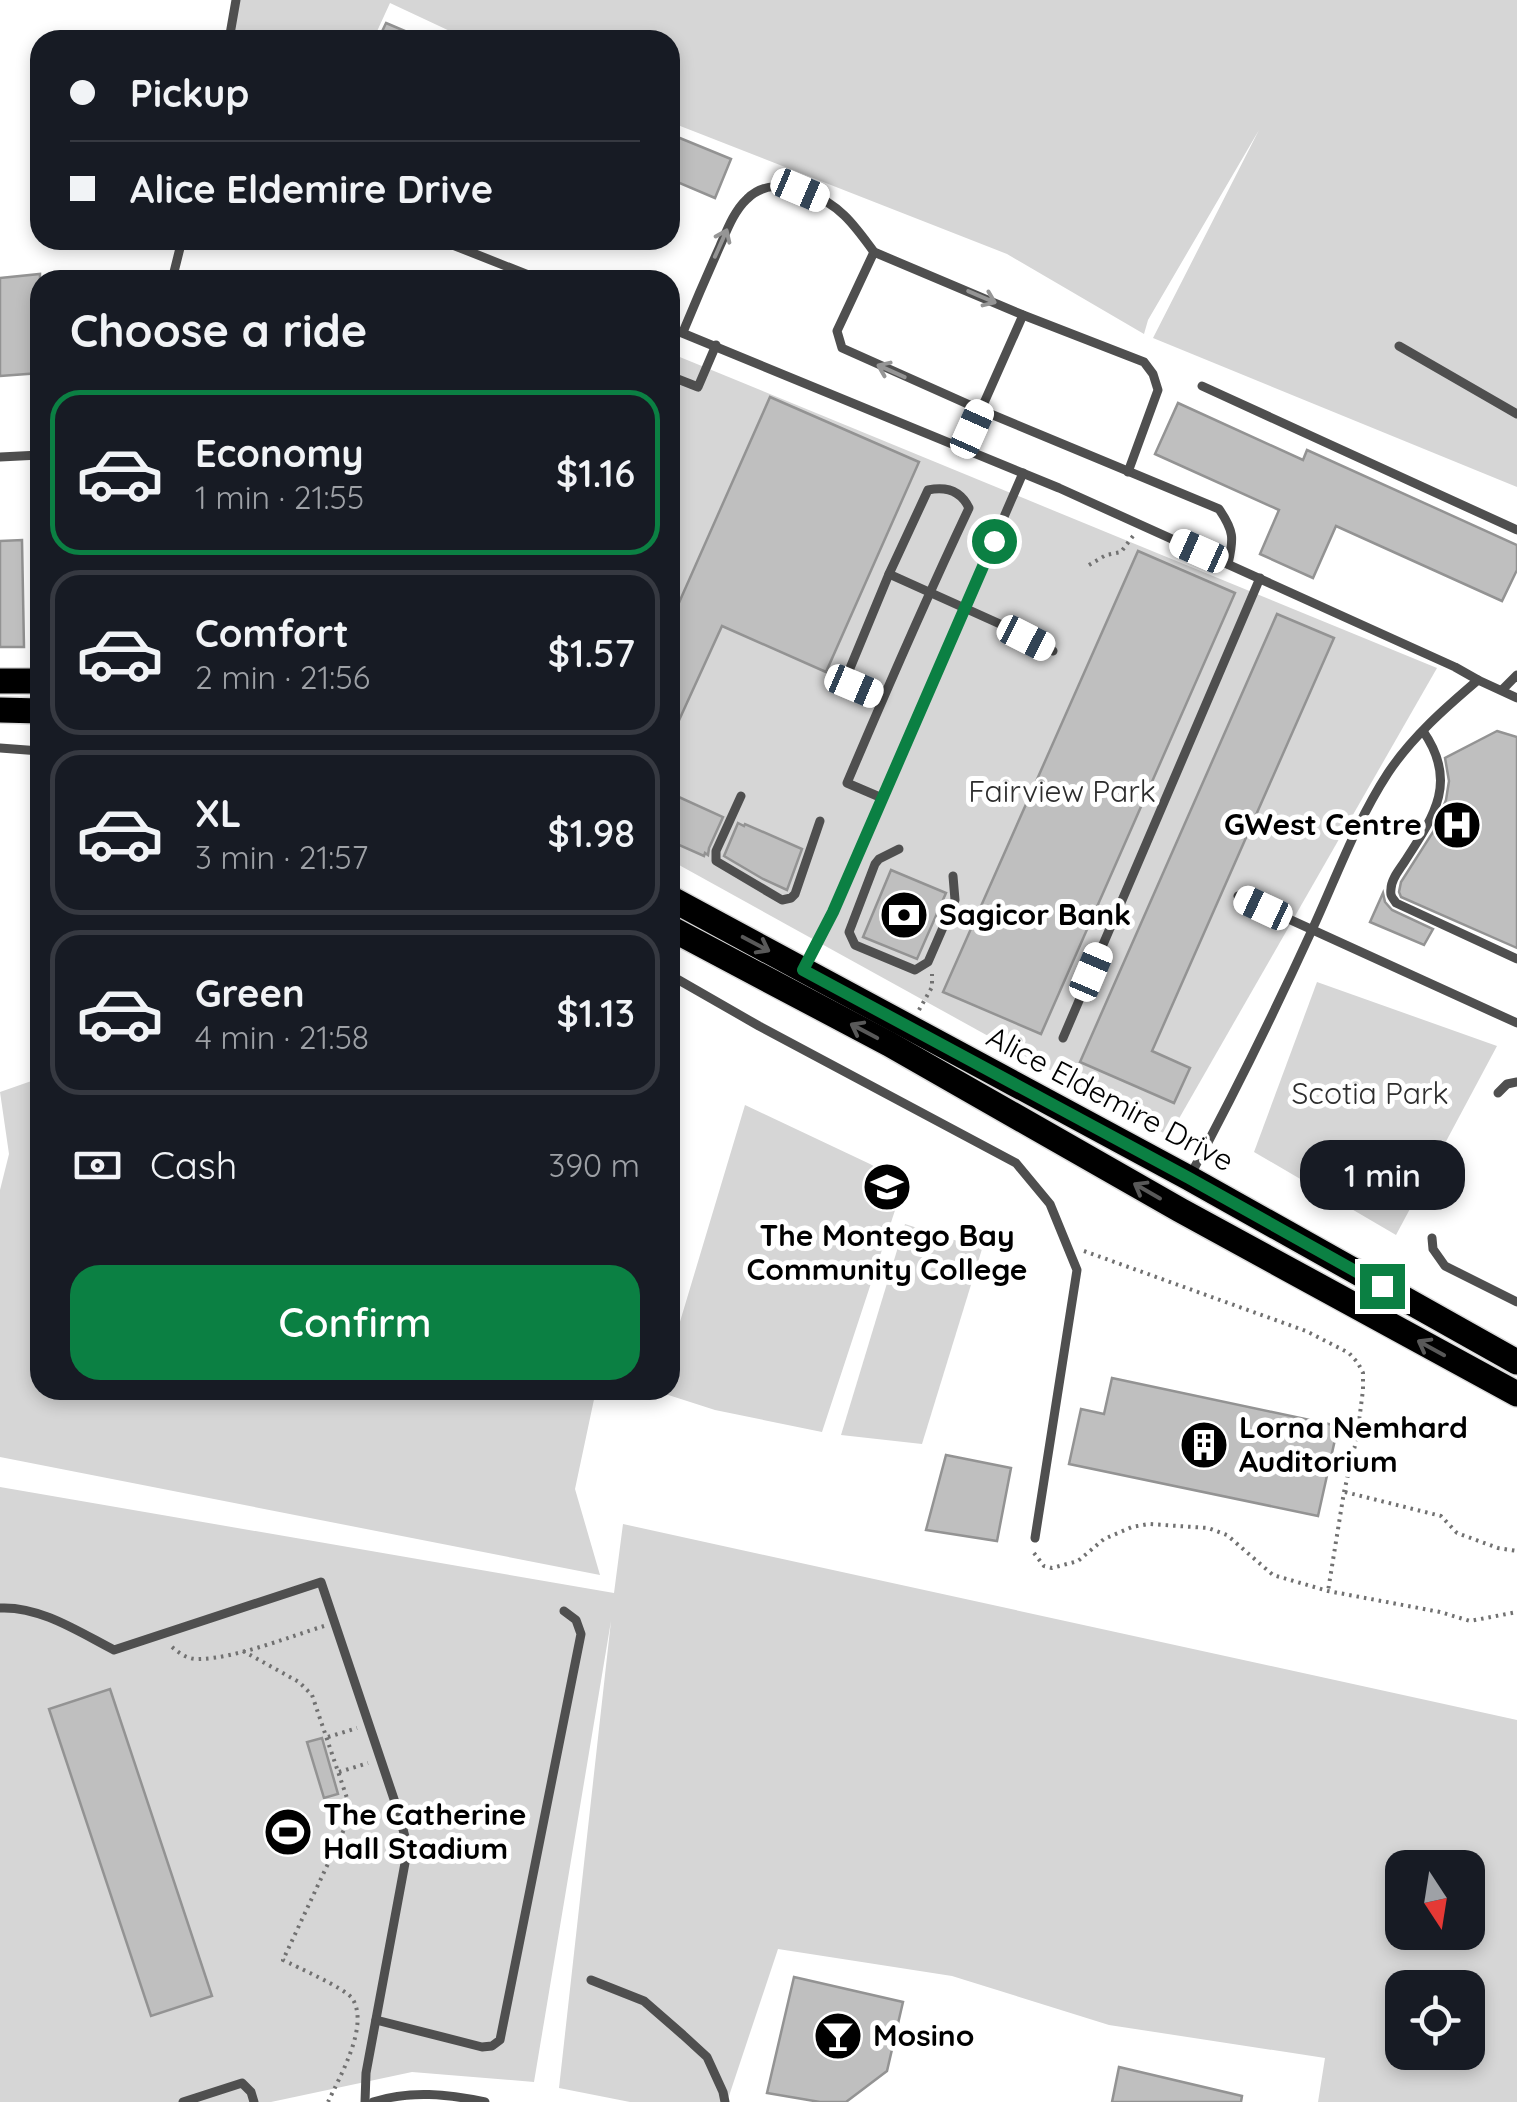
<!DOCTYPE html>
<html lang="en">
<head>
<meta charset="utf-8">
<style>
  :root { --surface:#171b24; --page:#20242c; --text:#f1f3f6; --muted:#9ea1a6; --line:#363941; --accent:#0b8043 }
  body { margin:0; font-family:Quicksand,sans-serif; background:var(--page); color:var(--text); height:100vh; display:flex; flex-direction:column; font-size:38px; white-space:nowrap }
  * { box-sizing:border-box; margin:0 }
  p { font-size:32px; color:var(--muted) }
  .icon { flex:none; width:55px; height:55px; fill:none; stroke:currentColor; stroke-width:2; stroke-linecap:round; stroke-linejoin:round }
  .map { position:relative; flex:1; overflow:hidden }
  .sheet { position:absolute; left:30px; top:270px; width:650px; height:1130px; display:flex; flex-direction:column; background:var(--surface); border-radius:30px; box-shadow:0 5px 15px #0003 }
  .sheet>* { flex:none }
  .hud { position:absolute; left:30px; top:30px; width:650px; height:220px; border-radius:30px; box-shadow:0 5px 15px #0003; display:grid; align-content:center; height:220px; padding:0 40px; background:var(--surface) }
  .needle { width:65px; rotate:168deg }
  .controls { position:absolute; left:1385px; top:1850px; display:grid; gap:20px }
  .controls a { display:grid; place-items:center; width:100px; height:100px; border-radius:20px; background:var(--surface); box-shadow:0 5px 15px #0003; font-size:50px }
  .end { position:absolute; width:45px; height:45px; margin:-22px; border:12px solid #0b8043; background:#fff; box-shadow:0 0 0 5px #fff }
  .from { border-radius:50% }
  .bubble { position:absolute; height:70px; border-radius:30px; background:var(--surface); box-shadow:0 5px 15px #0003; font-size:32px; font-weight:600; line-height:70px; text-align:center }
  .car { position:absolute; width:30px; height:60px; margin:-30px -15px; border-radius:12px; box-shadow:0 0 8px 2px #0007; background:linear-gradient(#fff 24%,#345 0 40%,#fff 0 76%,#345 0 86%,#fff 0) }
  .hud b { display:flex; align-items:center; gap:35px; height:95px; font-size:38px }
  .hud b+b { border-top:2px solid var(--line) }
  .hud i { width:25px; height:25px; background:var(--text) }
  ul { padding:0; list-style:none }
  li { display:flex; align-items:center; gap:30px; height:165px; margin:0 20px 15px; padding:0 20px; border:5px solid var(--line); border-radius:30px }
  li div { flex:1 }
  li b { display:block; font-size:38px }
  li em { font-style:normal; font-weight:600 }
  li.active { border-color:var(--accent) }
  li>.icon { width:90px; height:90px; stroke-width:1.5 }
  h2 { padding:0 40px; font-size:45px; line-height:120px }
  .pay { display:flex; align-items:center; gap:25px; height:110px; padding:0 40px; font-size:38px }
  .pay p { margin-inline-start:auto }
  .cta { display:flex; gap:20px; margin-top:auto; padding:20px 40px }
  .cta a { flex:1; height:115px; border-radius:30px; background:var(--accent); color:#fff; font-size:40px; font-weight:600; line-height:115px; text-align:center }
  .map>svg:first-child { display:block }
  .green { fill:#d6d6d6; fill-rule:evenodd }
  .building { fill:#bfbfbf; stroke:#939393; stroke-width:2.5 }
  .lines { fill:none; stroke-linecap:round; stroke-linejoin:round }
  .primary-casing { stroke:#dbdbdb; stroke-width:28 }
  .path { stroke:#717171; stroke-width:4; stroke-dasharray:2.5 5; stroke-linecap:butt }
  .service { stroke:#4f4f4f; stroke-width:9 }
  .primary { stroke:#000; stroke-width:25 }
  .oneway { stroke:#959595 }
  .oneway2 { stroke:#595959 }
  .route { stroke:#0b8043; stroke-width:12 }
  .labels { text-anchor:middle; stroke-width:10; stroke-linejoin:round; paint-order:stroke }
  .park-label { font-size:30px; fill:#2d2d2d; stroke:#fff }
  .poi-label { font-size:30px; font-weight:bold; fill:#000; stroke:#fff; text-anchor:start }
  .street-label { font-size:30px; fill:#000; stroke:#fff }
</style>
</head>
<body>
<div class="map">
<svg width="1517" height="2102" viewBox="0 0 1517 2102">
  <rect width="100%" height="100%" fill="#fff"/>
  <g class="green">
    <polygon points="240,0 1517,0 1517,487 1153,338 1259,130 1148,320 1144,334 1007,254 670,122 670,40 469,40 390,3 373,40 232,40"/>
    <polygon points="670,353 1437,668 1169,1136 670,860"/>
    <polygon points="1317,982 1497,1046 1396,1235 1254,1152"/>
    <polygon points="40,1078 40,1390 596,1390 575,1489 600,1575 0,1457 0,1190 9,1154 0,1092"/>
    <polygon points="745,1105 870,1164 904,1183 822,1432 715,1410 659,1392 660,1390 670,1390 670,1355"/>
    <polygon points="905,1224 982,1249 922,1444 841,1435"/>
    <path d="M0,1487L614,1593L623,1524L1517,1720V2102H1318L1325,2058L1109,2025L952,1976L778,1949L727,2102H630L559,2088L611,1621L534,2082L412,2072L271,2102H0ZM1402,1868H1468V1932H1402ZM1402,1988H1468V2052H1402Z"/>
  </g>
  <g class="building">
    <polygon points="386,23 426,40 378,40"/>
    <polygon points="670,134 731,159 715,198 670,179"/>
    <polygon points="40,274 40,373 0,376 0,278"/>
    <polygon points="770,397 919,462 826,672 722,626 670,740 670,623"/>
    <polygon points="1178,403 1303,460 1307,450 1517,545 1517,570 1502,601 1336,526 1313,578 1260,554 1279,510 1155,454"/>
    <polygon points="22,540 24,647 0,647 0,541"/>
    <polygon points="1138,551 1235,593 1041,1034 943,992"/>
    <polygon points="1277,614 1334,638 1152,1051 1190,1068 1174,1103 1080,1062"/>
    <polygon points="1497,731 1517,737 1517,948 1401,897 1399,892 1401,882 1433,832 1446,800 1449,781 1445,758"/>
    <polygon points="670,793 723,817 709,848 708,855 705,853 704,856 670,841"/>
    <polygon points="738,823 744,826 745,824 802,849 787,890 763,879 724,856"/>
    <polygon points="891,870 946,893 917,959 863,937"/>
    <polygon points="1383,893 1385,902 1392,910 1433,929 1424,945 1370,922"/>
    <polygon points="1112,1378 1338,1426 1318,1516 1069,1464 1081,1409 1104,1414"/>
    <polygon points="946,1455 1011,1468 997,1541 926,1530"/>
    <polygon points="110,1689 212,1996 151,2016 49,1709"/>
    <polygon points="322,1738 338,1794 324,1798 307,1742"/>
    <polygon points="794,1977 903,2002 887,2071 846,2102 820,2102 767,2093"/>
    <polygon points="1119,2067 1242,2096 1241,2102 1112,2102"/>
  </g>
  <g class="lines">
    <g class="primary-casing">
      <g id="primary">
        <polyline points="0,681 40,681"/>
        <polyline points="0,710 40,711"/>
        <polyline points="670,898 1189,1178 1517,1362"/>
        <polyline points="670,928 889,1044 1180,1210 1517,1394"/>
      </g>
    </g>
    <g class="path">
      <polyline points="1089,565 1106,555 1121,552 1133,536"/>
      <polyline points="919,1010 932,987 932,974"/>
      <polyline points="1084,1251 1306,1331 1349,1353 1358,1363 1363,1373 1363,1390 1357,1437 1344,1492 1328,1591"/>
      <polyline points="1345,1492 1441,1516 1457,1533 1498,1548 1517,1551"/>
      <polyline points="1034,1553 1044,1566 1052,1568 1078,1561 1104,1539 1132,1527 1149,1524 1208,1528 1227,1535 1273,1575 1328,1591 1440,1612 1470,1621 1517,1612"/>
      <path d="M172,1647C180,1654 189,1660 200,1659C236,1658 289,1637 324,1626"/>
      <path d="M243,1651L299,1682L312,1695L349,1804L347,1823L283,1960C297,1967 344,1988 352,1998C370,2025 340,2076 328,2102"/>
      <polyline points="328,1737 357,1728"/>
      <polyline points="339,1772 368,1763"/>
    </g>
    <g class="service">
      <polyline points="229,40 236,0"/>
      <polyline points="440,240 541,280"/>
      <path d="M874,252L837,331L842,348L981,410L1219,509C1234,531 1234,538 1228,564"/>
      <polyline points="172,280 182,240"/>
      <polyline points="670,328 1059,488 1455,667 1478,680 1517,698"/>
      <path d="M683,332C695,303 707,275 720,246C727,230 734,211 747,199C763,183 786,184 805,191C839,204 853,223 874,252L1023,315L1144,362L1153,374L1158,390L1128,472"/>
      <polyline points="1399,346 1517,414"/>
      <polyline points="670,376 698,387 716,345"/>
      <polyline points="1202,386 1517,530"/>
      <polyline points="964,448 1023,315"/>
      <polyline points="0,457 40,455"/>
      <polyline points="889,574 1000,624 1053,651"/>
      <polyline points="1502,690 1517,675"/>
      <path d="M1423,731C1458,781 1435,815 1405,861C1400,869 1391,879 1391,889C1390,896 1392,897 1396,903L1517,959"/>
      <polyline points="0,748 40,751"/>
      <polyline points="741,796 716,851 716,861 782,900 791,898 795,894 820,821"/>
      <path d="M882,798L847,783C886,691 926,599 969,508C961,491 947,486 928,490L889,574L848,673C850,690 869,693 883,699"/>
      <polyline points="899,849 879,859 875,864 849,932 855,945 915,970 928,962 955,900 953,876"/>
      <polyline points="1238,896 1517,1023"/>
      <polyline points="804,967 833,911 1023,473"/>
      <polyline points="670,975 759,1026 1016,1163 1050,1204 1077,1270 1035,1538"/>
      <polyline points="1063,1038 1260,578"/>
      <polyline points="1498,1093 1507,1084 1517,1082"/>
      <path d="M1190,1176C1233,1096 1274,1013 1312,930C1336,878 1356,822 1388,773C1412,737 1445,708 1478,680"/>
      <polyline points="1432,1238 1433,1249 1445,1266 1517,1302"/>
      <path d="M0,1608C40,1606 79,1632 114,1650L321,1582L399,1814L405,1837V1863L366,2073L365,2102"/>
      <polyline points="591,1980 644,2001 683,2035 707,2057 723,2092 725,2102"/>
      <polyline points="376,2020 482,2047 492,2046 500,2040 581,1634 576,1620 564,1611"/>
      <polyline points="183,2102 242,2083 251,2092 254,2102"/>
      <path d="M373,2102C410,2090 448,2094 485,2102"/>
    </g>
    <use href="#primary" class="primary"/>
  </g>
  <defs><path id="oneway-shaft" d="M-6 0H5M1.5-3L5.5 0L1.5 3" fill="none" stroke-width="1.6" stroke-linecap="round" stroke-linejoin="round" transform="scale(2.5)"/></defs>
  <g class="oneway">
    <use href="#oneway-shaft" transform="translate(721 243) rotate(-66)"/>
    <use href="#oneway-shaft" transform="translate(982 297) rotate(23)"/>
    <use href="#oneway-shaft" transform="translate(891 371) rotate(-156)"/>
  </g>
  <g class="oneway2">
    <use href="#oneway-shaft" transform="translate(756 944) rotate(28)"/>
    <use href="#oneway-shaft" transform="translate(864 1031) rotate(-152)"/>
    <use href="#oneway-shaft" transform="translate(1147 1191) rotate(-150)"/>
    <use href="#oneway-shaft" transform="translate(1431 1348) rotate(-151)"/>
  </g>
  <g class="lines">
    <polyline class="route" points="994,541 833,912 803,970 1189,1178 1382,1286"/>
  </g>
  <defs>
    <g id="hospital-disc" transform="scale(2.5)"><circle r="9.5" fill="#000" stroke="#fff"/><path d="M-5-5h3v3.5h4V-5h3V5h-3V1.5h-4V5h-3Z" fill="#fff"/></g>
    <g id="bank-disc" transform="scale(2.5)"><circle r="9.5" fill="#000" stroke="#fff"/><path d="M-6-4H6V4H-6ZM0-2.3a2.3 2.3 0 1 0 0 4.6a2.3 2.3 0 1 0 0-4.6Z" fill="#fff"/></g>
    <g id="university-disc" transform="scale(2.5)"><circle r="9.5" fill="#000" stroke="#fff"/><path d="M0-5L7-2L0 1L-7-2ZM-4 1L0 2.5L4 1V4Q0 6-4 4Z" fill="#fff"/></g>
    <g id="building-disc" transform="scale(2.5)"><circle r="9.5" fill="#000" stroke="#fff"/><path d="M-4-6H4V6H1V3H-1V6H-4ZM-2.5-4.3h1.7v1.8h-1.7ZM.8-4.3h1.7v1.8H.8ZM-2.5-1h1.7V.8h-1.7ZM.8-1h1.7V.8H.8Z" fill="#fff"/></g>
    <g id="stadium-disc" transform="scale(2.5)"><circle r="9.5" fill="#000" stroke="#fff"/><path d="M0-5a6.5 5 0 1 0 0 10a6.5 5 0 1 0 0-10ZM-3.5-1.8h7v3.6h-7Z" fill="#fff"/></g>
    <g id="bar-disc" transform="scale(2.5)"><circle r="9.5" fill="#000" stroke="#fff"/><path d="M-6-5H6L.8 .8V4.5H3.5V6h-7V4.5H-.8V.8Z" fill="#fff"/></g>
  </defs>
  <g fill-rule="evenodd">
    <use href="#hospital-disc" x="1457" y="825"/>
    <use href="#bank-disc" x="904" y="915"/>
    <use href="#university-disc" x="887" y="1187"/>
    <use href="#building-disc" x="1204" y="1445"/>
    <use href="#stadium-disc" x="288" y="1832"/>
    <use href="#bar-disc" x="838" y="2036"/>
  </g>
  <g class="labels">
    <g class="park-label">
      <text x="1062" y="802">Fairview Park</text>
      <text x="1370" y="1104">Scotia Park</text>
    </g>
    <g class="poi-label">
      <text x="1422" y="835" text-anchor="end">GWest Centre</text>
      <text x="939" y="925">Sagicor Bank</text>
      <text x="887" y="1246" text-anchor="middle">The Montego Bay<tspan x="887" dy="34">Community College</tspan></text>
      <text x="1239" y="1438">Lorna Nemhard<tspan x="1239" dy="34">Auditorium</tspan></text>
      <text x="323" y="1825">The Catherine<tspan x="323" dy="34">Hall Stadium</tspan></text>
      <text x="873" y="2046">Mosino</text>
    </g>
    <g class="street-label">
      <text transform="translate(1110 1099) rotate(28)" y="10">Alice Eldemire Drive</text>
    </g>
  </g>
</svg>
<div class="controls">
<a><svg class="needle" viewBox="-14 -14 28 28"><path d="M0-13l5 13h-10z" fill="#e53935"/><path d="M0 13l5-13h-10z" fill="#9ea1a6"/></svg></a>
<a><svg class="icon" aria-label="locate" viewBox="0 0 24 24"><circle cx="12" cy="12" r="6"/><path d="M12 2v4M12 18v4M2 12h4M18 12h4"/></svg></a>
</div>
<i class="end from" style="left:994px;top:541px"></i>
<i class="end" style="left:1382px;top:1286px"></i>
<div class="bubble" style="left:1300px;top:1140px;width:165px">1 min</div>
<i class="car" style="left:800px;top:190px;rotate:113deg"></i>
<i class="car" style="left:972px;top:429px;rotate:24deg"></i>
<i class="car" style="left:1199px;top:551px;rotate:294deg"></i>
<i class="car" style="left:1026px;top:638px;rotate:117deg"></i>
<i class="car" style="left:854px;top:686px;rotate:113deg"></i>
<i class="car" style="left:1263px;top:908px;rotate:295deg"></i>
<i class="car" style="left:1091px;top:972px;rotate:23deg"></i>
<div class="hud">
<b><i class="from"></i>Pickup</b>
<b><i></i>Alice Eldemire Drive</b>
</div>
<section class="sheet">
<h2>Choose a ride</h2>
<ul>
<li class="active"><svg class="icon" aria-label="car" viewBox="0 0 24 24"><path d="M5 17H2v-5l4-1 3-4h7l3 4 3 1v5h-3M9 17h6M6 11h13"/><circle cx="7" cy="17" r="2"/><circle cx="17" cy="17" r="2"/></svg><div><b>Economy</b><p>1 min · 21:55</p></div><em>$1.16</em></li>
<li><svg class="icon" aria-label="car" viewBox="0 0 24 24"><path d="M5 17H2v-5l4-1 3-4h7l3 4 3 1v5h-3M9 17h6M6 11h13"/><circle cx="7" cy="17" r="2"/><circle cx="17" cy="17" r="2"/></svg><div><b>Comfort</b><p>2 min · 21:56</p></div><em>$1.57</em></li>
<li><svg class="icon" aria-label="car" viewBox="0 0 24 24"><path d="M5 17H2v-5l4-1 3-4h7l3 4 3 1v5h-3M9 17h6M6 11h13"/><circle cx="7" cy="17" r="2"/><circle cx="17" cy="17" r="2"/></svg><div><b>XL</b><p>3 min · 21:57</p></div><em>$1.98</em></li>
<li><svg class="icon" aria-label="car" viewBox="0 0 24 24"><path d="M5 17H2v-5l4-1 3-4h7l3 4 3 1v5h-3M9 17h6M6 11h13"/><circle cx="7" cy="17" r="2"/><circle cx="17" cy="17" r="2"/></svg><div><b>Green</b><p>4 min · 21:58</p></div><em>$1.13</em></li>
</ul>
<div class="pay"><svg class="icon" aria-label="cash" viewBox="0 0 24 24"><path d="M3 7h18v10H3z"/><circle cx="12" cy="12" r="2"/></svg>Cash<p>390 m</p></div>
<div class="cta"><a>Confirm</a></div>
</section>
</div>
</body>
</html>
